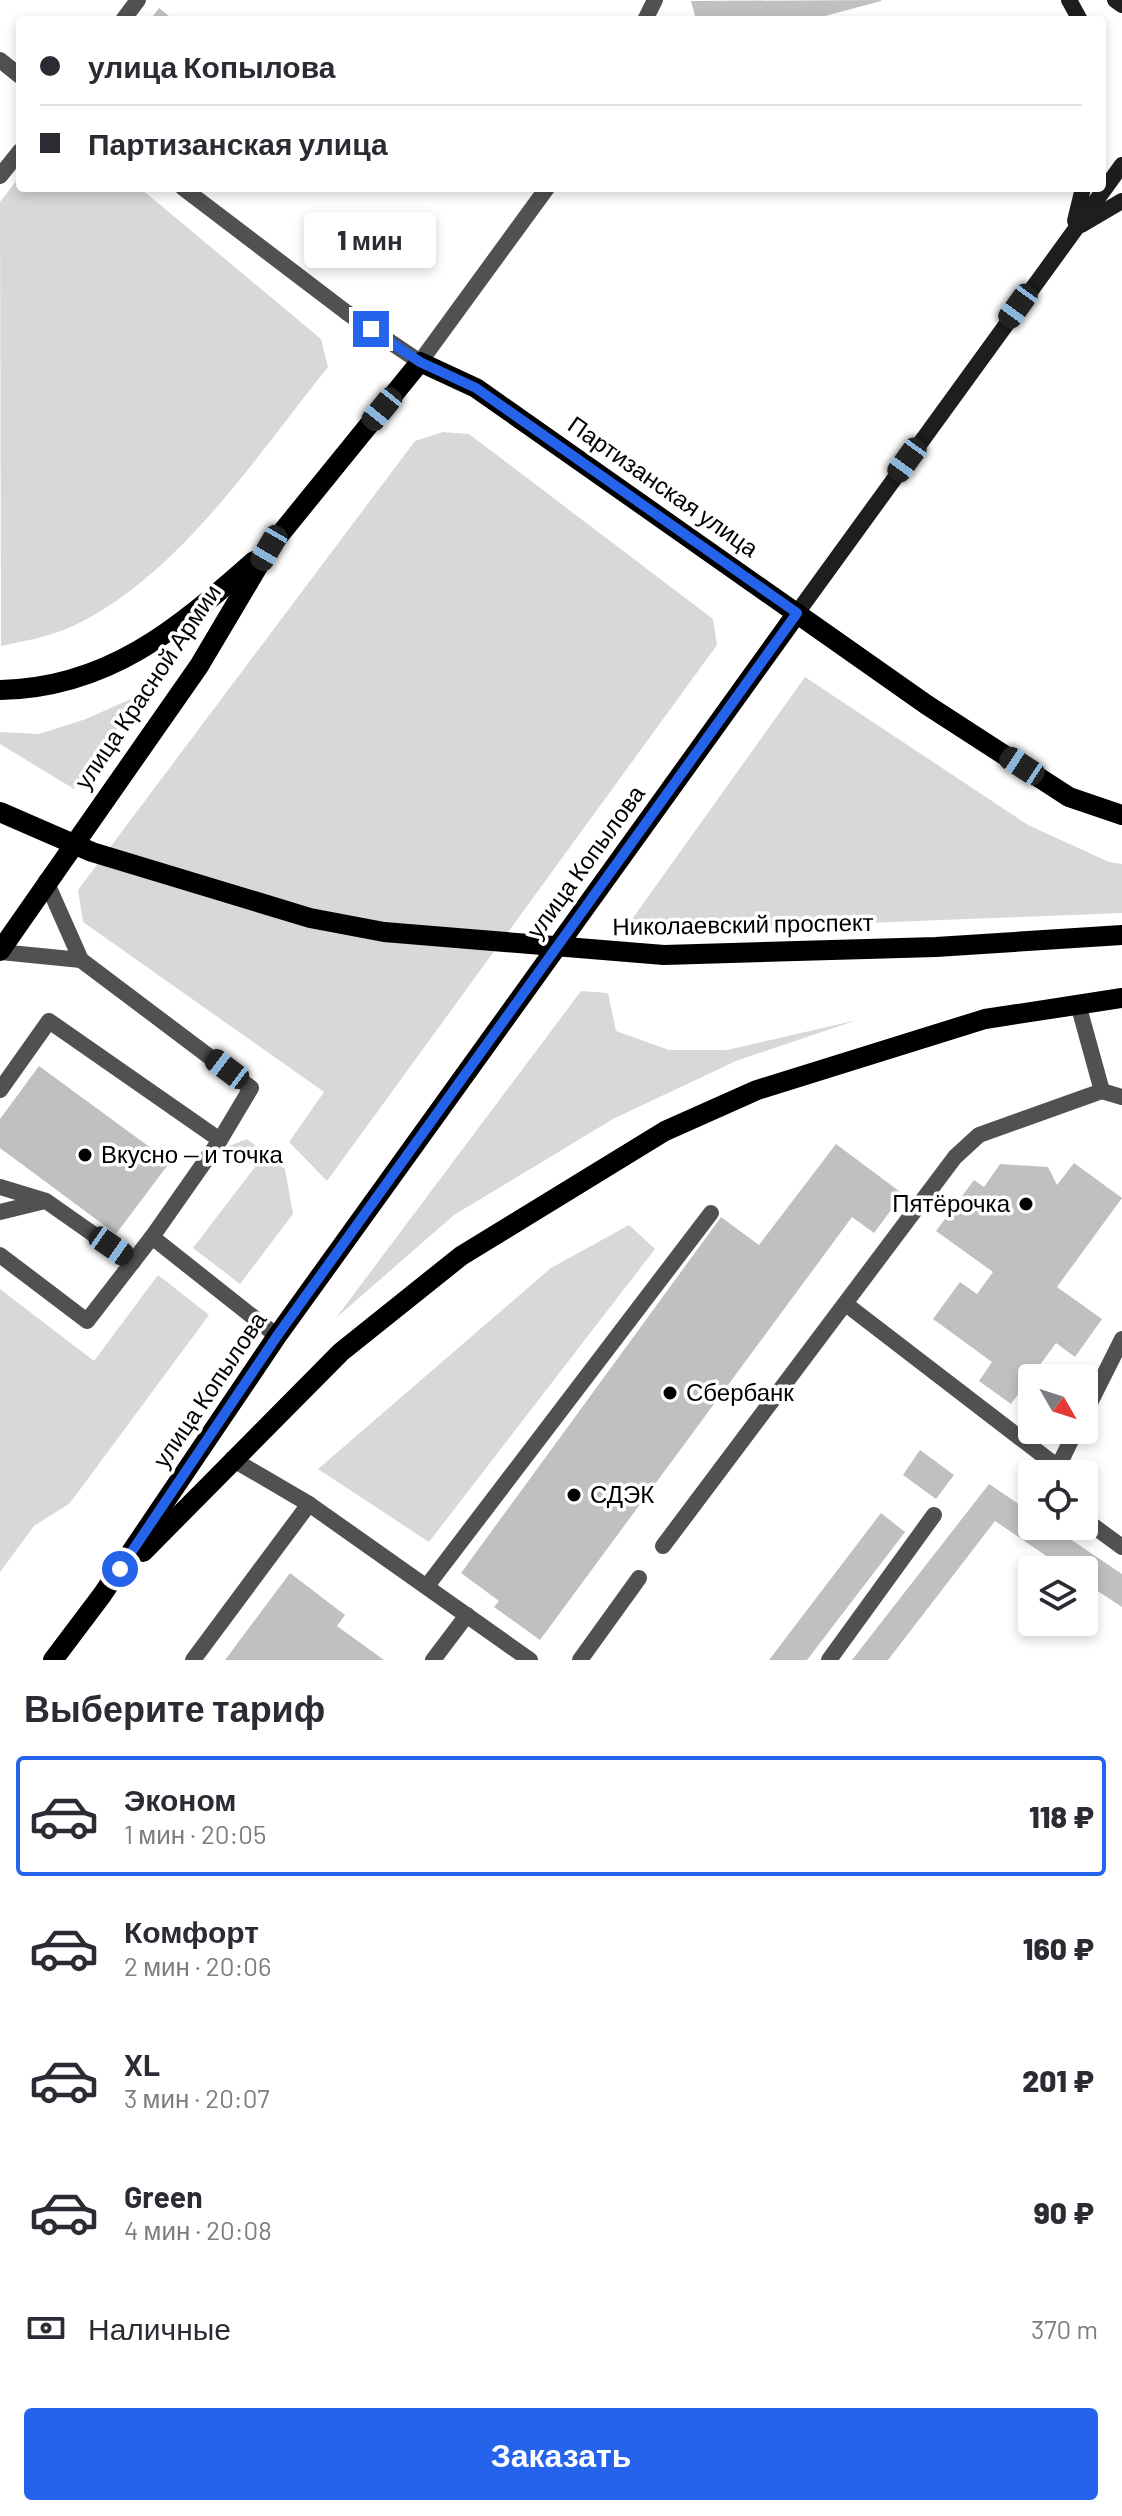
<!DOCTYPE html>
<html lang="ru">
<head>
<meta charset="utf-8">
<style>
  :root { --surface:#fff; --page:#f2f2f3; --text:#2b2b33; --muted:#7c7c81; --line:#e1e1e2; --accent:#2563eb }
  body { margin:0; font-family:Barlow,sans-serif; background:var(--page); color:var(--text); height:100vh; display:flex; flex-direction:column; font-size:30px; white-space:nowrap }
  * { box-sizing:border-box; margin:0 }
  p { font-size:26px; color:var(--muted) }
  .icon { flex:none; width:44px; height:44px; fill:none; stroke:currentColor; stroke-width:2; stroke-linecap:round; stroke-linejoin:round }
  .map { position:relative; height:1660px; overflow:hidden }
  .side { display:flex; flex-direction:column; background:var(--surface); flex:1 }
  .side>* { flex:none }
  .banner { position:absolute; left:16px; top:16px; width:1090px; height:176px; border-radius:8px; box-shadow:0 4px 12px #0003; display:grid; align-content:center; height:176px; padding:0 24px; background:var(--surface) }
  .needle { width:52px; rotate:129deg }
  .buttons { position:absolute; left:1018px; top:1364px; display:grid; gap:16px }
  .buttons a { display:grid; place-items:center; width:80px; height:80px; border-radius:8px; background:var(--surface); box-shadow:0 4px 12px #0003; font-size:40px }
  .end { position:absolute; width:36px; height:36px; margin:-18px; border:10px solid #2563eb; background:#fff; box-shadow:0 0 0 4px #fff }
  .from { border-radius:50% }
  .bubble { position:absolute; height:56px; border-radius:8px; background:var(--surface); box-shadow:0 4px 12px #0003; font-size:26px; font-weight:800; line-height:56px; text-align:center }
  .car { position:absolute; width:24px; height:48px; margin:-24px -12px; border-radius:10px; box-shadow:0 0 6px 2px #0007; background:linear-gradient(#222 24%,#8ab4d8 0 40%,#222 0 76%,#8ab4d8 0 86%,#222 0) }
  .banner b { display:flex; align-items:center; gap:28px; height:76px; font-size:30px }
  .banner b+b { border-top:2px solid var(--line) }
  .banner i { width:20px; height:20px; background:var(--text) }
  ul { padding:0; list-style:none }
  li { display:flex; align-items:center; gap:24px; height:120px; margin:0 16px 12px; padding:0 8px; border:4px solid transparent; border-radius:8px }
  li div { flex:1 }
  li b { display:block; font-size:30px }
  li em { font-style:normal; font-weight:800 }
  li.current { border-color:var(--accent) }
  li>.icon { width:72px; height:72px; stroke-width:1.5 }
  h2 { padding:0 24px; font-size:36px; line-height:96px }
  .pay { display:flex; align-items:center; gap:20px; height:88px; padding:0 24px; font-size:30px }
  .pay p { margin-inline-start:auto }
  .primary-button { display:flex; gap:16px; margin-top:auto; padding:16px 24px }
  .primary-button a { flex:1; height:92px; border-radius:8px; background:var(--accent); color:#fff; font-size:32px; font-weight:800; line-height:92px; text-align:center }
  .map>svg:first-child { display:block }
  .green { fill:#d8d8d8 }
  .building { fill:#c0c0c0 }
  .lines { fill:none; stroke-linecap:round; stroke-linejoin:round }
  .service { stroke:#515151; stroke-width:16 }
  .minor { stroke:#515151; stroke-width:16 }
  .secondary { stroke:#1e1e1e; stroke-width:16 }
  .primary { stroke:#000; stroke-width:20 }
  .route { stroke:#2563eb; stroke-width:10 }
  .poi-dot { fill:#000; stroke:#fff; stroke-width:3 }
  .labels { text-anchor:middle; stroke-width:7; stroke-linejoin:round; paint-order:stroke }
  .street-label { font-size:24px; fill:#000; stroke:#fff }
  .poi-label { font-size:24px; fill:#000; stroke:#fff; text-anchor:start }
</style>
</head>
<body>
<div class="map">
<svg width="1122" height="1660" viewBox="0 0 1122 1660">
  <rect width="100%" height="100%" fill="#fff"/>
  <g class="green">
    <path d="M20,176V188H140L321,339L328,367C258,454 184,568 83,621C58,635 29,640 1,646L0,202Z"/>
    <polygon points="443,432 469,434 713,619 717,645 327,1181 289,1142 324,1092 83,922 78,890 415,441"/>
    <polygon points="805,677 1028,825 1109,862 1122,864 1122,913 765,927 630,922"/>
    <polygon points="142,694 74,789 0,744 0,732 39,734 86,719"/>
    <polygon points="581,991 608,993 616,1031 669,1050 727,1050 857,1020 736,1061 613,1119 454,1215 336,1318"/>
    <polygon points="247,1139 285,1169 293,1214 240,1284 193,1248 255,1167 229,1146"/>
    <polygon points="629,1225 655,1249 429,1542 318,1469 551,1268"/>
    <polygon points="158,1275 209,1315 70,1503 34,1526 0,1572 0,1289 94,1361"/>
  </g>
  <g class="building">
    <polygon points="691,1 881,0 881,1 810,20 696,20"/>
    <polygon points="159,8 174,20 150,20"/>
    <polygon points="39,1066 170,1162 116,1234 0,1148 0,1119"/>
    <polygon points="836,1144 903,1194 874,1233 852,1217 540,1640 494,1607 499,1601 461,1573 721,1217 759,1245"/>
    <polygon points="1074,1163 1122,1198 1057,1287 1102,1319 1075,1357 1056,1343 1011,1404 979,1381 992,1362 933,1319 960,1282 977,1294 993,1272 936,1231 974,1180 984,1187 1000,1164 1048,1167 1057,1185"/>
    <polygon points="920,1450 954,1475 936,1499 903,1475"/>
    <polygon points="989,1484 1032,1513 1032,1526 1051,1526 1122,1574 1122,1607 1084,1582 1084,1570 1067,1570 995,1521 888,1660 852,1660"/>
    <polygon points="881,1513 905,1532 807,1660 769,1660"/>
    <polygon points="290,1573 345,1615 337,1626 384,1660 225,1660"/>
  </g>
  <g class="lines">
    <g class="service">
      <polyline points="46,881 81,960 251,1088 220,1140 152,1237 277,1336"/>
      <polyline points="0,952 81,960"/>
      <polyline points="1078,1004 1102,1091 1122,1097"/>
      <polyline points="0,1090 49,1021 220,1140"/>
      <polyline points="0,1187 46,1201 133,1262"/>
      <polyline points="0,1212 45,1201"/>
      <polyline points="0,1255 87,1321 152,1237"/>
      <polyline points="847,1305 1058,1467"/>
      <polyline points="1084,1415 1122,1339"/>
      <polyline points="232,1459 309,1504 530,1660"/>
      <polyline points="1060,1474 1058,1467 1076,1430"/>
      <polyline points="1084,1519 1122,1547"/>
      <polyline points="663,1546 955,1157 979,1135 1102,1091"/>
      <polyline points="427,1586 711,1213"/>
      <polyline points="193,1660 309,1504"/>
      <polyline points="433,1660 467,1615"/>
      <polyline points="580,1660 639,1578"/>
      <polyline points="829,1660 934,1515"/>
    </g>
    <g class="minor">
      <polyline points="123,20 138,0"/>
      <polyline points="645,20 655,0"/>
      <polyline points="0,60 20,76"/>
      <polyline points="0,176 20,151"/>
      <polyline points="183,188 346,312 420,362 547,188"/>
    </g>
    <g class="secondary">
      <polyline points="1069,0 1080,20"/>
      <polyline points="1115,0 1122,5"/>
      <polyline points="1075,221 1083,188"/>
      <polyline points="1081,225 1122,201"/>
      <polyline points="797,613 1122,165"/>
    </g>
    <g class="primary">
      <path d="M0,690C108,688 177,629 254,561"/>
      <polyline points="0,812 92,852 310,918 384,932 664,955 936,947 1122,935"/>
      <polyline points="0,951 199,666 269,548 420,362 476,388 927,705 1069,797 1122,815"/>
      <polyline points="143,1552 341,1352 461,1256 665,1131 757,1090 985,1019 1122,998"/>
      <polyline points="53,1660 102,1595 277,1336 797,613"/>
    </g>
  </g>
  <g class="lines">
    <polyline class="route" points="120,1569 277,1336 797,613 476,388 420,362 371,329"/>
  </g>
  <g class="poi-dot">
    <circle cx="85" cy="1155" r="8"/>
    <circle cx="1026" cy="1204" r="8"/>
    <circle cx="670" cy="1393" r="8"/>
    <circle cx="574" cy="1495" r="8"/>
  </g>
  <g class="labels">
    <g class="street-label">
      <text transform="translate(663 487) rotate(35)" y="8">Партизанская улица</text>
      <text transform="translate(148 687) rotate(-56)" y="8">улица Красной Армии</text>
      <text transform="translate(586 862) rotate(-54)" y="8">улица Копылова</text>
      <text transform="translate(743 925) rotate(-1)" y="8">Николаевский проспект</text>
      <text transform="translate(210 1390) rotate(-56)" y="8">улица Копылова</text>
    </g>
    <g class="poi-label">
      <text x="101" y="1163">Вкусно — и точка</text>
      <text x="1010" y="1212" text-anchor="end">Пятёрочка</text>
      <text x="686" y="1401">Сбербанк</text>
      <text x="590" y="1503">СДЭК</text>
    </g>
  </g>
</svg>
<div class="buttons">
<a><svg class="needle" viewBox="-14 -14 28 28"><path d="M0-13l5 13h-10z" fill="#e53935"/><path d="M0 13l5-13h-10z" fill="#7c7c81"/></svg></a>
<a><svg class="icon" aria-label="locate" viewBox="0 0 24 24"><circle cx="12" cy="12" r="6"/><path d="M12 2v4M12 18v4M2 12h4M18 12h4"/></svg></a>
<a><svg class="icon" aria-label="layers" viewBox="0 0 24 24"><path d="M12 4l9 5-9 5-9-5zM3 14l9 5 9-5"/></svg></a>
</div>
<i class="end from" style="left:120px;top:1569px"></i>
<i class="end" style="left:371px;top:329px"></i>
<div class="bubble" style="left:304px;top:212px;width:132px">1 мин</div>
<i class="car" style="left:1018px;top:306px;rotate:216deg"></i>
<i class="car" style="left:382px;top:409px;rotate:219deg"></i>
<i class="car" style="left:907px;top:460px;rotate:216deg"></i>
<i class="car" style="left:269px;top:548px;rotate:210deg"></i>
<i class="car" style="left:1022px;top:766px;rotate:303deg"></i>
<i class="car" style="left:227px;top:1069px;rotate:307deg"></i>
<i class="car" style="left:111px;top:1246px;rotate:125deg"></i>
<div class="banner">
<b><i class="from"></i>улица Копылова</b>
<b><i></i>Партизанская улица</b>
</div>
</div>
<section class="side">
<h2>Выберите тариф</h2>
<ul>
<li class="current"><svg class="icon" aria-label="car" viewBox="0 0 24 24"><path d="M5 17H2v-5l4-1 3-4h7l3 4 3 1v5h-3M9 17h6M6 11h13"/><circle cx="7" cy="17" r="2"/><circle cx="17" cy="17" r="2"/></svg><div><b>Эконом</b><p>1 мин · 20:05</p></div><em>118 ₽</em></li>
<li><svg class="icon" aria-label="car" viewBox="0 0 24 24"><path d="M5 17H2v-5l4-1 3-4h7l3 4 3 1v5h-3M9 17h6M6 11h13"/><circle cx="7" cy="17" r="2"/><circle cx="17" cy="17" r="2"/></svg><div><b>Комфорт</b><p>2 мин · 20:06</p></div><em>160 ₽</em></li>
<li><svg class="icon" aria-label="car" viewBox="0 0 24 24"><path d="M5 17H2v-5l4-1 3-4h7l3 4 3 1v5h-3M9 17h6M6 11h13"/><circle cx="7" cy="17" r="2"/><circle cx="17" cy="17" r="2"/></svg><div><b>XL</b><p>3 мин · 20:07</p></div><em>201 ₽</em></li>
<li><svg class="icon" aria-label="car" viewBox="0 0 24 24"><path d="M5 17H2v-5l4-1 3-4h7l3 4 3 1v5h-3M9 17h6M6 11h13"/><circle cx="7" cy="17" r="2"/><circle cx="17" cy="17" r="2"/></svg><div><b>Green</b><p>4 мин · 20:08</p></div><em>90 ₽</em></li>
</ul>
<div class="pay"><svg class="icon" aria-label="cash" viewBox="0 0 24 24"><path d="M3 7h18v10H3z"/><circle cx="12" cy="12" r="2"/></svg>Наличные<p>370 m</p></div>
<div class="primary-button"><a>Заказать</a></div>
</section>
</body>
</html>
